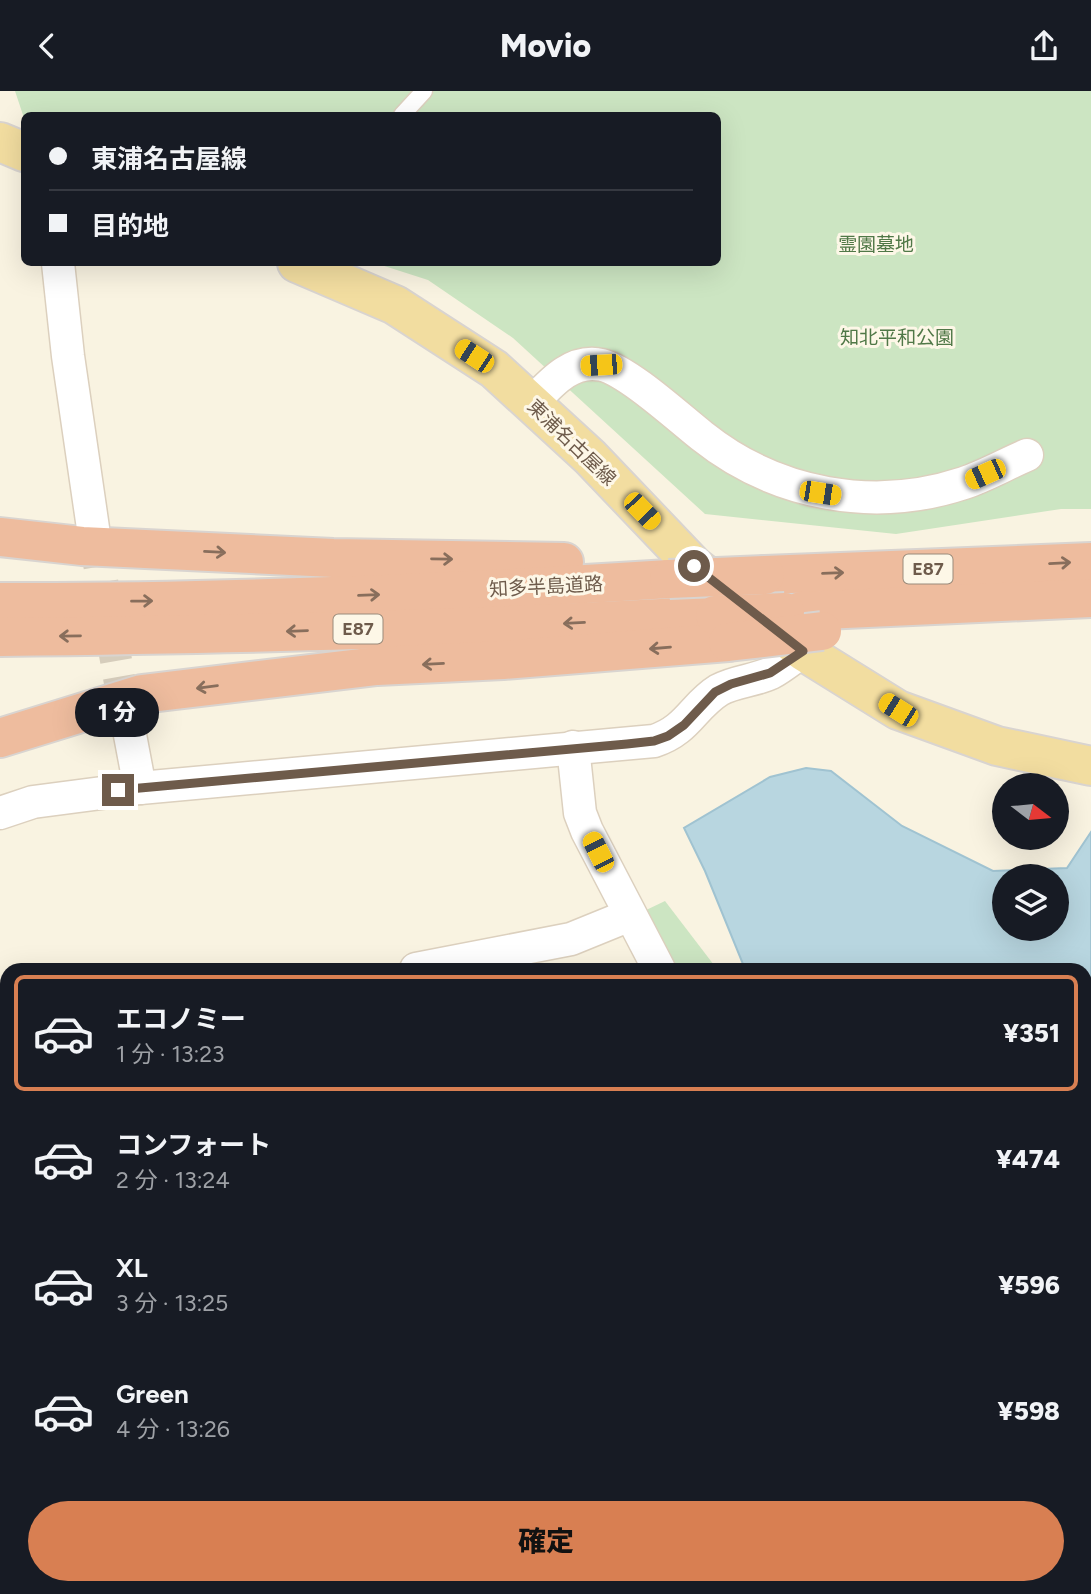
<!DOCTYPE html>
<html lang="ja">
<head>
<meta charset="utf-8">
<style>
  :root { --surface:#171b24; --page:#20242c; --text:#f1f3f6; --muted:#9ea1a6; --line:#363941; --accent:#d87f52 }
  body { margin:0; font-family:Figtree,"Noto Sans JP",sans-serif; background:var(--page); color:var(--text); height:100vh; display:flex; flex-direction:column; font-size:26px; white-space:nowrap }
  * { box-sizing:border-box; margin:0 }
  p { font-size:23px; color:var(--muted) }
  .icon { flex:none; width:38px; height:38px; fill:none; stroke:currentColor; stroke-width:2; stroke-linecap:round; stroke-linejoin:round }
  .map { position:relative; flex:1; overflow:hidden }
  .drawer { position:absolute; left:0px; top:872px; width:1092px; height:632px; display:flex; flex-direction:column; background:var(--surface); border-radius:21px 21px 0 0; box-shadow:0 7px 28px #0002 }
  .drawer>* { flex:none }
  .guide { position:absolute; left:21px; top:21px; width:700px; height:154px; border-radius:10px; box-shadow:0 7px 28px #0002; display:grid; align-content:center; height:154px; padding:0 28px; background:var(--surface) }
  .needle { width:46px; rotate:106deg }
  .controls { position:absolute; left:992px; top:682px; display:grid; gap:14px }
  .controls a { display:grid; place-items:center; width:77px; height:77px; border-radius:50%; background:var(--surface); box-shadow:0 7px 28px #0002; font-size:35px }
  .end { position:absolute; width:32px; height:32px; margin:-16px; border:9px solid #6e5b4b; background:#fff; box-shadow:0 0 0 4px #fff }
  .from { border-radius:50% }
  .bubble { position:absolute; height:49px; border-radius:24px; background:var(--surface); box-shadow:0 7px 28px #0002; font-size:23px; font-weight:800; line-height:49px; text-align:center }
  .car { position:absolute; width:21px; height:42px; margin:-21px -10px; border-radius:9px; box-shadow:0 0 5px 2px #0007; background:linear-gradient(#f5c518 24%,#345 0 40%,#f5c518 0 76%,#345 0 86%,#f5c518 0) }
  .guide b { display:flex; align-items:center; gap:24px; height:66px; font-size:26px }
  .guide b+b { border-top:2px solid var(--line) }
  .guide i { width:18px; height:18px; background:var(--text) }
  ul { padding:12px 0 0; list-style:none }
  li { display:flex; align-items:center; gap:21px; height:116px; margin:0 14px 10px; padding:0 14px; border:4px solid transparent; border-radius:10px }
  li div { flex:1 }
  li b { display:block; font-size:26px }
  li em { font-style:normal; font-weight:800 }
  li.active { border-color:var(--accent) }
  li>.icon { width:63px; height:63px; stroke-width:1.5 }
  .action { display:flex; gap:14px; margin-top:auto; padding:14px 28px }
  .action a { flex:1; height:80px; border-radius:42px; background:var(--accent); color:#111; font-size:28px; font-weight:800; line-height:80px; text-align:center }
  header { display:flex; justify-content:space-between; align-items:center; height:91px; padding:0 28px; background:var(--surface); font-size:32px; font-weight:800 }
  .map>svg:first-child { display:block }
  .green { fill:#cce5c2 }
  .water { fill:#b8d6e0; stroke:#a0c3d1; stroke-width:2; fill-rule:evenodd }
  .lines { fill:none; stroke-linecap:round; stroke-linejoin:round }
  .street-tunnel { stroke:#d6cdbc; stroke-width:32; stroke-dasharray:32 16; stroke-linecap:butt }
  .lane-casing { stroke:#dcd0be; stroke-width:19 }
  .street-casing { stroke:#dcd0be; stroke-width:35 }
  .primary-casing { stroke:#d9d4d0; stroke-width:42 }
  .highway-casing { stroke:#d9d4d0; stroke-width:42 }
  .lane { stroke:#fff; stroke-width:16 }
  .street { stroke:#fff; stroke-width:32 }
  .primary { stroke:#f2dda0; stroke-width:38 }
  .highway { stroke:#eebc9e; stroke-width:38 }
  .highway-bridge-casing { stroke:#d9d4d0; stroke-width:42; stroke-linecap:butt }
  .highway-bridge { stroke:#eebc9e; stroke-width:38 }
  .oneway { stroke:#886e5c }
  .route { stroke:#6e5b4b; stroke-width:9 }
  .labels { text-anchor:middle; stroke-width:6; stroke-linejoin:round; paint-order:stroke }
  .shield { fill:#fdf7e7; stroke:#998a7a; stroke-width:2 }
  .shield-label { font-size:18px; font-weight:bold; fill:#6e5b4b }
  .park-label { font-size:19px; fill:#507847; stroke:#fdf7e7 }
  .street-label { font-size:19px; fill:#6e5b4b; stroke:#fdf7e7 }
</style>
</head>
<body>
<header><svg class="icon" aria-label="back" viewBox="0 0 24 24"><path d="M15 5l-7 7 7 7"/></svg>Movio<svg class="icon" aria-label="share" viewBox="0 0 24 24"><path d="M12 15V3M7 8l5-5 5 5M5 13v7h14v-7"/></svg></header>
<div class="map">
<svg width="1091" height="1503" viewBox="0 0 1091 1503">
  <rect width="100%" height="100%" fill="#f9f3e1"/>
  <g class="green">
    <polygon points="15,0 1091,0 1091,418 1061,418 896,443 705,423 513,247 428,189 375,172 718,172 718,24 24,24 24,27"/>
    <polygon points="665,810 717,878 673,878 642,821"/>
    <polygon points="1085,1314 1091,1319 1091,1503 824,1503 838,1496 1085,1496"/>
  </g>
  <path class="water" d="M806,677L831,680L902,735L993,780L1067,777L1091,741V1244L1085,1250V878H745L705,780L684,737L770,686ZM1004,786H1057V838H1004Z"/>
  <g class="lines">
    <polyline class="street-tunnel" points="94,444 127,632"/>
    <g class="lane-casing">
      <polyline id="lane" points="402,24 424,0"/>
    </g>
    <g class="street-casing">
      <g id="street">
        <polyline points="58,172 68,265 94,444"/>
        <path d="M531,313C550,293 571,267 602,274C628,280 679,327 702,345C776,404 874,422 964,392C985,385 1006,373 1027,364"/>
        <polyline points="130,644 140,697"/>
        <polyline points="573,656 580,722 587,740 659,878"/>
        <path d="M0,722L33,711L140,697L654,650C688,639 693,615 719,599C735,590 754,590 771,582C782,576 793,567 803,560"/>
        <polyline points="416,878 571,848 630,824"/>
        <polyline points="1085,1275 1091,1273"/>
        <polyline points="1085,1386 1091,1388"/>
      </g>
    </g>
    <g class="primary-casing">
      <g id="primary">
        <polyline points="0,51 24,61"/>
        <polyline points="297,172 395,214 494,278 590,366 694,475 803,560 898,619 997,655 1091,675"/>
      </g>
    </g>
    <g class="highway-casing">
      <g id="highway">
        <polyline points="0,446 82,455 333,467 564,471"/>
        <polyline points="765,484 1091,471"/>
        <path d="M0,511C223,512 446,502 669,488"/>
        <polyline points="801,520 1091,507"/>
        <path d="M0,546C239,543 477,538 715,524"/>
        <polyline points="0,647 142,603 377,575 503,569 728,551"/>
      </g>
    </g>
    <use href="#lane" class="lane"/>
    <use href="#street" class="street"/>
    <use href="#primary" class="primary"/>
    <use href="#highway" class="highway"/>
    <g class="highway-bridge-casing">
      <g id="highway-bridge">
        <polyline points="669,488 765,484"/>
        <polyline points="715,524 785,521"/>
        <polyline points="728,551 822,540"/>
      </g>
    </g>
    <use href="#highway-bridge" class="highway-bridge"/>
  </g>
  <defs><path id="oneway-shaft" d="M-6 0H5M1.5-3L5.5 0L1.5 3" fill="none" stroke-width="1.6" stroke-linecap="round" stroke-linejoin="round" transform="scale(1.75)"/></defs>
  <g class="oneway">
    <use href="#oneway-shaft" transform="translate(215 461) rotate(3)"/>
    <use href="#oneway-shaft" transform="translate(442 468) rotate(1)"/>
    <use href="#oneway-shaft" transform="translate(1060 472) rotate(-3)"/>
    <use href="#oneway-shaft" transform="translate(833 482) rotate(-2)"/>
    <use href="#oneway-shaft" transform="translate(369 504) rotate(-2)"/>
    <use href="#oneway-shaft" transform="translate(142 510) rotate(-1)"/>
    <use href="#oneway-shaft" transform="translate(574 532) rotate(177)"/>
    <use href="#oneway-shaft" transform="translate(297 540) rotate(178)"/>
    <use href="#oneway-shaft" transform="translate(70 545) rotate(179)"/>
    <use href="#oneway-shaft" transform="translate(660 557) rotate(175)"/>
    <use href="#oneway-shaft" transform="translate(433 573) rotate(177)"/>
    <use href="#oneway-shaft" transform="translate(207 596) rotate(173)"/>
  </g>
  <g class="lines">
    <polyline class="route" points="118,699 627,653 654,650 668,645 684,634 715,601 731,593 770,582 803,560 694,475"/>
  </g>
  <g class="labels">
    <g class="shield">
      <rect x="903.5" y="463.5" width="49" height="29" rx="5"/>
      <rect x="333.5" y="523.5" width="49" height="29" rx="5"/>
    </g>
    <g class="shield-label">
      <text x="928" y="484">E87</text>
      <text x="358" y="544">E87</text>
    </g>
    <g class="park-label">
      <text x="876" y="160">霊園墓地</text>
      <text x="897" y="253">知北平和公園</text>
    </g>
    <g class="street-label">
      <text transform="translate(572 351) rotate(44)" y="7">東浦名古屋線</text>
      <text transform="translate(546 495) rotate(-3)" y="7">知多半島道路</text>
    </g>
  </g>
</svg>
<div class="controls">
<a><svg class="needle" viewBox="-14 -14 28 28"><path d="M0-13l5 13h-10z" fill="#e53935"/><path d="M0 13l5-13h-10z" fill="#9ea1a6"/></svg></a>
<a><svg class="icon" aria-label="layers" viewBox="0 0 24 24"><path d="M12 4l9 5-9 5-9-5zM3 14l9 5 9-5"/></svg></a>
</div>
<i class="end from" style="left:694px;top:475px"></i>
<i class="end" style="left:118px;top:699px"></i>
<div class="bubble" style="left:75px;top:597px;width:84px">1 分</div>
<i class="car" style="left:474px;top:265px;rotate:303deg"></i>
<i class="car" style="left:601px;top:274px;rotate:267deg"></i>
<i class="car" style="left:985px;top:383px;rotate:246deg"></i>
<i class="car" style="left:820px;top:402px;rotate:99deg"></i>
<i class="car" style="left:642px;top:420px;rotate:136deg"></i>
<i class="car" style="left:898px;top:619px;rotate:302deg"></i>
<i class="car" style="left:598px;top:761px;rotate:333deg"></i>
<div class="guide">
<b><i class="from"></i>東浦名古屋線</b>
<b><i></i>目的地</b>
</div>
<section class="drawer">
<ul>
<li class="active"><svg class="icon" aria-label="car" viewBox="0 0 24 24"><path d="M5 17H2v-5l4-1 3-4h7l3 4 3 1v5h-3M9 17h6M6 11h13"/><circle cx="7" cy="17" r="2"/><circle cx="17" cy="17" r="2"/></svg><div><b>エコノミー</b><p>1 分 · 13:23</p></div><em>¥351</em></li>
<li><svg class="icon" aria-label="car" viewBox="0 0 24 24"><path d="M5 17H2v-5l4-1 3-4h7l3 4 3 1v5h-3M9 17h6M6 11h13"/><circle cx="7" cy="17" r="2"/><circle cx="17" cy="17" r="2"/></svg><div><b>コンフォート</b><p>2 分 · 13:24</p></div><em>¥474</em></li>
<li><svg class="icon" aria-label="car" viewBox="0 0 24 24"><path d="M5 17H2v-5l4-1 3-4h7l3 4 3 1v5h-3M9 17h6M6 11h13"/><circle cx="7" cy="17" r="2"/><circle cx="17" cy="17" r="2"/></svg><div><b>XL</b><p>3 分 · 13:25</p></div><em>¥596</em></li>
<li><svg class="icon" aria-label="car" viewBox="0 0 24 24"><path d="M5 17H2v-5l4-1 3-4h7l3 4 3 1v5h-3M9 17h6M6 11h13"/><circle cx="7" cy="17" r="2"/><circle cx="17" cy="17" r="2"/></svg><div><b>Green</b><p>4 分 · 13:26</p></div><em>¥598</em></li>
</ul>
<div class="action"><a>確定</a></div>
</section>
</div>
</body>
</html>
